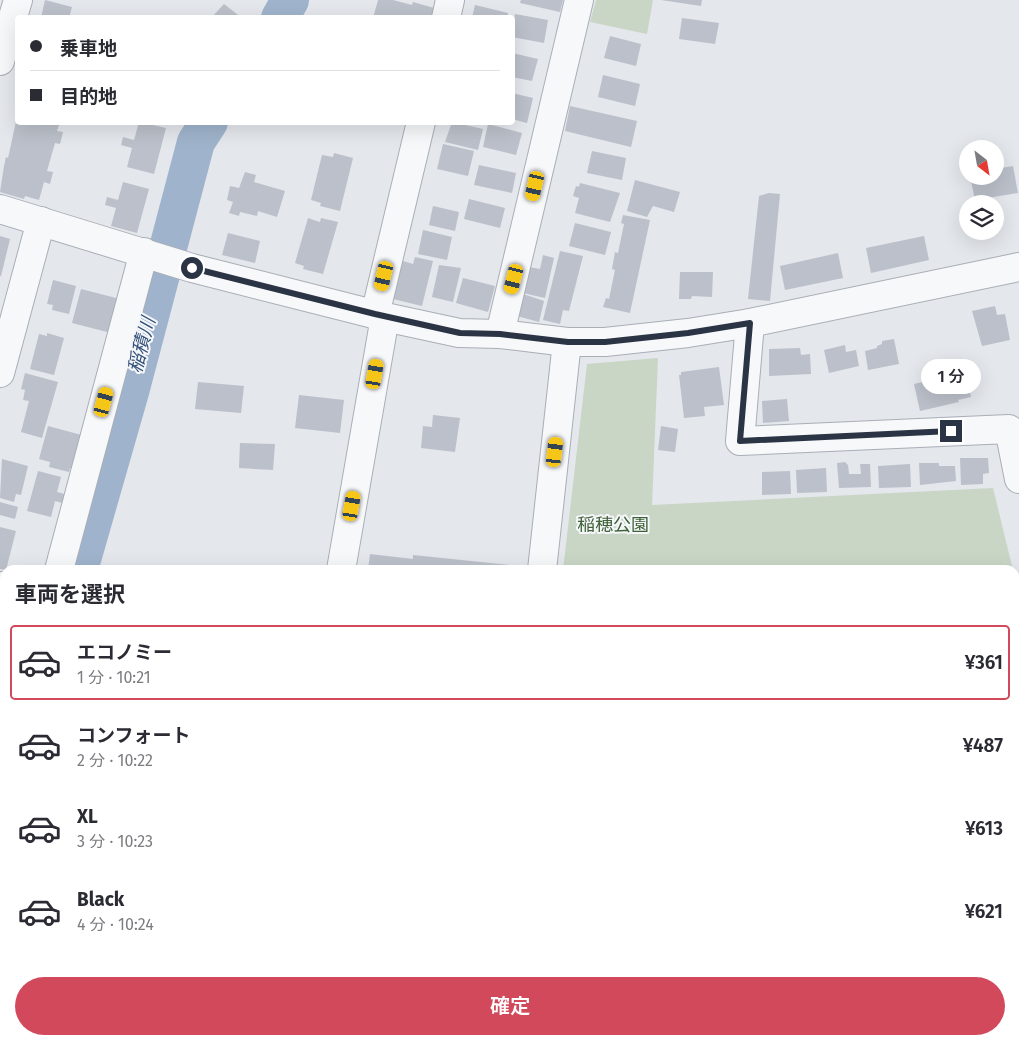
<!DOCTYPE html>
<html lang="ja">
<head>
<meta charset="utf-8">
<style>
  :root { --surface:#fff; --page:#f2f2f3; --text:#2b2b33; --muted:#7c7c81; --line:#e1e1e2; --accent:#d1495b }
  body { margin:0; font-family:"Fira Sans","Noto Sans JP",sans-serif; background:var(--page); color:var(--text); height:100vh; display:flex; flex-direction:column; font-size:19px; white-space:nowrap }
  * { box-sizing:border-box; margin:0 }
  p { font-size:16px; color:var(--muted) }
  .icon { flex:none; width:28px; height:28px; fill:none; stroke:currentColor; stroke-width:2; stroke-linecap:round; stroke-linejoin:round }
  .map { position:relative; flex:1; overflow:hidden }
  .panel { position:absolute; left:0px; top:565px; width:1020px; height:480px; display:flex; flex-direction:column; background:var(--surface); border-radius:15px 15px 0 0; box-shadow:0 5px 20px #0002 }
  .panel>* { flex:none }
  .guide { position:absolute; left:15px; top:15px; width:500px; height:110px; border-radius:5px; box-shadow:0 5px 20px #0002; display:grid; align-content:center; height:110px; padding:0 15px; background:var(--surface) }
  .needle { width:32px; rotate:149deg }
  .buttons { position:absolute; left:959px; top:140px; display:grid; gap:10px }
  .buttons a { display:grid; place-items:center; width:45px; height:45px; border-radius:50%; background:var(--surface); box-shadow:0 5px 20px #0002; font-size:25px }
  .end { position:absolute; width:22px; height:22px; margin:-11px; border:6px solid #2b3445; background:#fff; box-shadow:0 0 0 2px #fff }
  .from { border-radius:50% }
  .bubble { position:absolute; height:35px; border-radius:18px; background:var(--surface); box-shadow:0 5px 20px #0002; font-size:16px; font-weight:600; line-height:35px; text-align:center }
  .car { position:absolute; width:15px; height:30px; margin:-15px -8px; border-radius:6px; box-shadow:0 0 4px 1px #0007; background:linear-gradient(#f5c518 24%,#345 0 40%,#f5c518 0 76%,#345 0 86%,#f5c518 0) }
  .guide b { display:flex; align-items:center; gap:18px; height:48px; font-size:19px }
  .guide b+b { border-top:1px solid var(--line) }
  .guide i { width:12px; height:12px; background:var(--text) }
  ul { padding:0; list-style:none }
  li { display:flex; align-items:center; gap:15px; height:75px; margin:0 10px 8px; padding:0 5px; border:2px solid transparent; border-radius:5px }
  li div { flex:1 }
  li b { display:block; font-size:19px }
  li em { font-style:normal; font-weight:600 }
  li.active { border-color:var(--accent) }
  li>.icon { width:45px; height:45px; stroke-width:1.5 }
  h2 { padding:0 15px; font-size:22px; line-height:60px }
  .primary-button { display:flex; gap:10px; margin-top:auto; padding:10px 15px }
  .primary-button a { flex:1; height:58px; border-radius:30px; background:var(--accent); color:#fff; font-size:20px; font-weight:600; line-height:58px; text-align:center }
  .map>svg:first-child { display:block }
  .built { fill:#d2d6de }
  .green { fill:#c9d6c5 }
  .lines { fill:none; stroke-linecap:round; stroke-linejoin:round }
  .river { stroke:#9fb4cc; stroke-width:38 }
  .building { fill:#bbc0ca }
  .minor-casing { stroke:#a9aeb7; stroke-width:30 }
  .minor { stroke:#f7f8fa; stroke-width:28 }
  .rail { stroke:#7d8696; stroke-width:4; stroke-dasharray:2.5 5; stroke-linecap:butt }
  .route { stroke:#2b3445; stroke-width:6 }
  .labels { text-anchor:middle; stroke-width:4; stroke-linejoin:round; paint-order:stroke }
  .park-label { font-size:18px; fill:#3f6138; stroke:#f4f6f9 }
  .water-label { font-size:19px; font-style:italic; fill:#34527a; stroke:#f4f6f9 }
</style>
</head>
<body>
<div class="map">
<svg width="1019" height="1045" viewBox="0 0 1019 1045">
  <rect width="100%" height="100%" fill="#e4e7ec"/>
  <polygon class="built" points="1015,830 1019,831 1019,1045 0,1045 0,935 5,934 5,1040 1015,1040"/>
  <g class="green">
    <polygon points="596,0 653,0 647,34 590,22"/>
    <polygon points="658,358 652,505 993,488 1013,570 563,570 587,364"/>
    <polygon points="1015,580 1019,597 1019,765 1015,764"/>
  </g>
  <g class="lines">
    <g class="river">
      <polyline points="280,18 290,0"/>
      <polyline points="79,570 130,392 196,142 209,122"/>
      <polyline points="0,851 5,829"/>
    </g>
  </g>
  <g class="building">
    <polygon points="45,0 72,7 69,18 41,18"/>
    <polygon points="378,0 393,0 412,5 413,2 434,8 432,18 373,18"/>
    <polygon points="521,0 563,0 560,12 520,3"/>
    <polygon points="661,0 702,0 701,6"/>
    <polygon points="224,4 242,18 211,18"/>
    <polygon points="475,5 508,13 507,18 472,18"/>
    <polygon points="515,14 548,20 544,43 512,37"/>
    <polygon points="682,18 719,23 715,44 679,39"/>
    <polygon points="610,36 641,44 636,66 604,58"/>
    <polygon points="512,53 538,59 532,81 512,77"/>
    <polygon points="603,75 640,84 635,106 598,97"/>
    <polygon points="512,93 533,98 527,123 512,119"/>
    <polygon points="570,106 637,121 631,147 565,131"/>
    <polygon points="17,117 18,122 60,122 57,131 63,132 60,144 55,143 47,171 53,172 50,184 44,182 39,200 25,196 24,199 0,192 4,166 6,157 8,158"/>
    <polygon points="139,122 166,128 154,174 127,167 132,148 121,145 123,137 134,140"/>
    <polygon points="452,122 483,129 478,150 445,142"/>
    <polygon points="488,124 522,133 516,155 483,147"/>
    <polygon points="443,144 474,151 468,176 437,169"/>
    <polygon points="592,151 626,158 622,180 587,173"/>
    <polygon points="334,153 353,158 340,211 320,206 321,203 311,200 322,155 333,157"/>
    <polygon points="479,165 516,173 512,193 474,185"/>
    <polygon points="1013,166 1018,193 975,200 970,176 995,176 995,169"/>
    <polygon points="245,172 256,175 254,182 285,191 277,217 258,211 257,216 240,212 239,216 229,213 233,202 227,200 230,186 239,188"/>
    <polygon points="635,180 680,192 674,212 653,206 647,217 627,211"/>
    <polygon points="123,182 149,189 137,233 111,226 116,208 105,205 107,197 118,200"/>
    <polygon points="580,183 620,193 610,222 575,213 579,198 573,196 576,186 579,187"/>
    <polygon points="769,193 780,194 770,301 748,299 759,196"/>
    <polygon points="469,199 505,208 500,228 464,219"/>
    <polygon points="433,206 459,212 455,231 429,225"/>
    <polygon points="623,215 650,220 630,313 603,307 606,298 609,299 615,270 612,269 615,252 618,253 624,224 621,223"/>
    <polygon points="308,218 320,222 321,218 338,222 323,274 303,269 304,266 295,263"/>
    <polygon points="575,223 611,232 605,255 569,246"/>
    <polygon points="423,230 452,237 447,260 418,254"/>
    <polygon points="228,233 260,241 255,263 222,255"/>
    <polygon points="0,236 10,239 1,276 0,276"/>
    <polygon points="924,236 929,260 871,273 866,248"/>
    <polygon points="560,251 583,256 569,311 563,310 560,324 543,320"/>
    <polygon points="838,253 843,278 785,290 780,266"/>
    <polygon points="543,255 554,258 545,298 523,293 529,267 540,269"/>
    <polygon points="415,257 433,261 422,306 393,299 403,261 413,264"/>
    <polygon points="439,265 461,268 453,302 432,297"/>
    <polygon points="680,272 713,272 712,297 692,296 691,299 679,299"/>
    <polygon points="463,278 495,286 488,312 456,303"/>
    <polygon points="53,280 76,286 69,314 52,310 53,305 47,304"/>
    <polygon points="81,289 120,299 111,333 72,323"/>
    <polygon points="523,294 544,301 539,322 517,316"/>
    <polygon points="995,306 997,315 1005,314 1010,340 982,346 972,311"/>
    <polygon points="47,333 64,338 54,375 30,369 39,334 47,336"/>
    <polygon points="894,339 899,364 868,370 865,351 877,348 877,346 882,344 882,341"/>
    <polygon points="845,345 846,352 856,350 859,366 829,373 824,350"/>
    <polygon points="800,348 801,355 810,354 811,374 769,376 769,349"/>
    <polygon points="964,366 971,397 958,400 959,402 920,411 914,384 940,378 939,372"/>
    <polygon points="719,367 724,405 704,407 705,416 684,418 679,375 681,375 681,372"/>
    <polygon points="25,373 58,382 42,438 21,432 29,401 23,400 25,390 21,389"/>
    <polygon points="198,382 244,386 241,413 195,409"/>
    <polygon points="299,395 344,400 340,433 295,428"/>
    <polygon points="787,399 789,421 763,423 762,401"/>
    <polygon points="433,415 460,418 455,452 421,448 423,426 432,427"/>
    <polygon points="48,426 89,437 80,471 70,468 69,472 49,467 50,462 39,459"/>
    <polygon points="661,426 678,429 675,452 658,450"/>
    <polygon points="240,443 275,444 273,470 239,468"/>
    <polygon points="960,458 988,458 989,473 983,474 983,484 961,485"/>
    <polygon points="2,459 28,466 21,495 16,494 14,502 0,498"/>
    <polygon points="845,462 848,465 849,474 861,474 860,464 870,464 871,487 839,488 837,463"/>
    <polygon points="919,463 939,463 939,466 955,466 956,481 920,485"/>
    <polygon points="910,464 911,487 879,488 878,466"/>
    <polygon points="826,468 827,492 797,493 796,470"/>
    <polygon points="38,471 61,477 57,492 72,496 69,505 55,501 51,517 27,511"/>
    <polygon points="790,471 791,494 762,495 762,472"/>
    <polygon points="0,502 18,507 15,519 0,515"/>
    <polygon points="0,527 16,531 6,570 0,569"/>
    <polygon points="370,554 413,559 413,555 520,566 520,570 368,570"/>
    <polygon points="0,605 5,607 5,644 0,643"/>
    <polygon points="1015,917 1018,917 1019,924 1019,1045 746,1045 746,1040 1015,1040"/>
    <polygon points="16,1040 205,1040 205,1041 187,1045 17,1045"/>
  </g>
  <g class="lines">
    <g class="minor-casing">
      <g id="minor">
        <polyline points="446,18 450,0"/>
        <polyline points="0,61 18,0"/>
        <polyline points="0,209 192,268 385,317 459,333 500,334 567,342 605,342 688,333 750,323 1019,267"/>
        <polyline points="375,315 421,122"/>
        <polyline points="750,323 740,441 1009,429 1019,479"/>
        <polyline points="500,334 579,0"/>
        <polyline points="0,373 41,221"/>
        <polyline points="59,570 144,252"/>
        <polyline points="341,570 385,317"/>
        <polyline points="542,570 567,342"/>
        <polyline points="0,586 5,588"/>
        <polyline points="0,792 5,773"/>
        <polyline points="1015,793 1019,793"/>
        <polyline points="0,896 5,895"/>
        <polyline points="1015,906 1019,906"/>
        <polyline points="405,1040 405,1045"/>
        <polyline points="725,1040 725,1045"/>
        <polyline points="258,1045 278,1040"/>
      </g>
    </g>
    <use href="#minor" class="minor"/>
    <g class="rail">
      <polyline points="1015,848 1019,849"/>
      <polyline points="1015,863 1019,864"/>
      <polyline points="0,960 5,959"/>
      <polyline points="0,974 5,973"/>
    </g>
  </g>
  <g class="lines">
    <polyline class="route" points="192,268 375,314 460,333 500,334 568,342 605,342 688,333 750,323 740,441 951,431"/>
  </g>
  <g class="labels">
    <g class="park-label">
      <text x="613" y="531">稲穂公園</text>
    </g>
    <g class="water-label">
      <text transform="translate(141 345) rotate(-75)" y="7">稲積川</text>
    </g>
  </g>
</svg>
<div class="buttons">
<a><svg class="needle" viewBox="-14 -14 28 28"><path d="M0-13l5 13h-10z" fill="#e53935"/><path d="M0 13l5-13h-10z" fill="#7c7c81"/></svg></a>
<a><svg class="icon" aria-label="layers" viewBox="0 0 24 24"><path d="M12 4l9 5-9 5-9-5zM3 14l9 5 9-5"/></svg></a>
</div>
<i class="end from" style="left:192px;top:268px"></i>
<i class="end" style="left:951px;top:431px"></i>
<div class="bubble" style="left:921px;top:359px;width:60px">1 分</div>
<i class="car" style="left:535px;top:186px;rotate:193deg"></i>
<i class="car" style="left:384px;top:276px;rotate:193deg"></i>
<i class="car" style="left:514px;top:279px;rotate:194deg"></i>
<i class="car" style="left:375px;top:374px;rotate:10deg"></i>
<i class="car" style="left:104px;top:402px;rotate:15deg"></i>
<i class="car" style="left:555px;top:452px;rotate:7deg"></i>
<i class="car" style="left:352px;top:506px;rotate:10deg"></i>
<div class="guide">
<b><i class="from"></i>乗車地</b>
<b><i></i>目的地</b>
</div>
<section class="panel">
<h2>車両を選択</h2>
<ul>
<li class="active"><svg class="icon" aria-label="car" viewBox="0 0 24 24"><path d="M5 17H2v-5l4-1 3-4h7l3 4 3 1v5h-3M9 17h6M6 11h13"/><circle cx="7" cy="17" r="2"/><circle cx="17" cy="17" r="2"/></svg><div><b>エコノミー</b><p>1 分 · 10:21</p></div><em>¥361</em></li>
<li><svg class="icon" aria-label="car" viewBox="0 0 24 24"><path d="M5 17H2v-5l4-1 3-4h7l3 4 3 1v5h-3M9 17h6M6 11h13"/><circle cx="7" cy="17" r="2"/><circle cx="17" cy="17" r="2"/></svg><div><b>コンフォート</b><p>2 分 · 10:22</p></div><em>¥487</em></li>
<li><svg class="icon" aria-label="car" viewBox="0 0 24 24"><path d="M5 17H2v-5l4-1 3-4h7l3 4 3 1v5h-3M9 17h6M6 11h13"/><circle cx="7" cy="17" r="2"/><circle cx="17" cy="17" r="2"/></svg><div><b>XL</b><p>3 分 · 10:23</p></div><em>¥613</em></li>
<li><svg class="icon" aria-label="car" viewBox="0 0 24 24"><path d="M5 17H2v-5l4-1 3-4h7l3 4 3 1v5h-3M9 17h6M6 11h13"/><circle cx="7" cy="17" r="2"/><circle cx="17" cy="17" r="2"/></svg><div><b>Black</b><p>4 分 · 10:24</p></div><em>¥621</em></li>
</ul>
<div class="primary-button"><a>確定</a></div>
</section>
</div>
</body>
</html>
